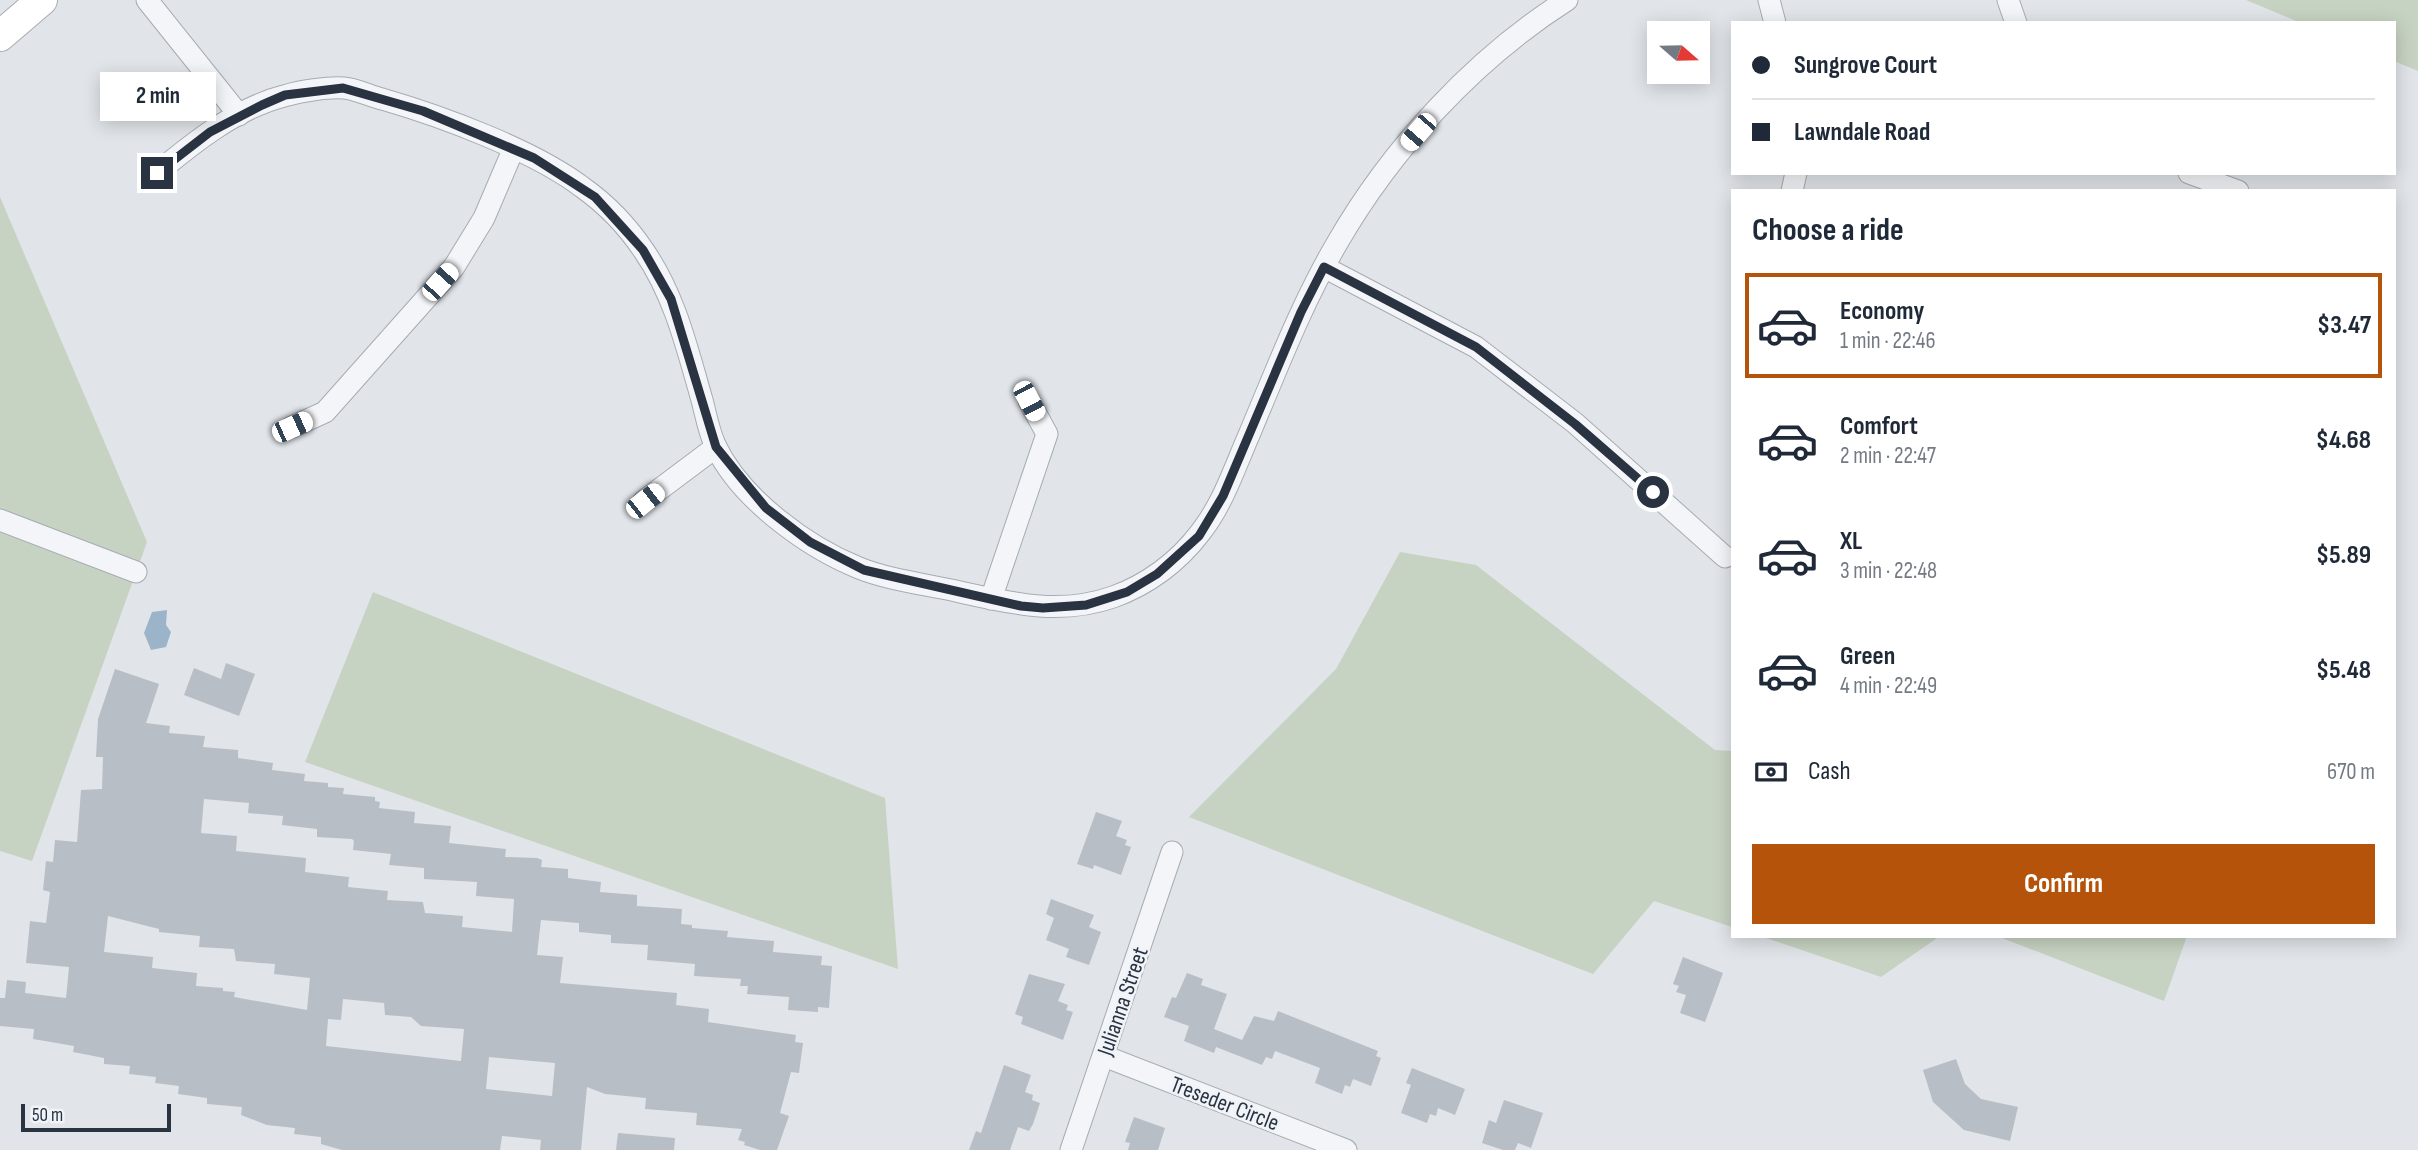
<!DOCTYPE html>
<html lang="en">
<head>
<meta charset="utf-8">
<style>
  :root { --surface:#fff; --page:#f2f2f3; --text:#1f2937; --muted:#747a83; --line:#e0e1e3; --accent:#b45309 }
  body { margin:0; font-family:"Sofia Sans Condensed",sans-serif; background:var(--page); color:var(--text); height:100vh; display:flex; flex-direction:column; font-size:26px; white-space:nowrap }
  * { box-sizing:border-box; margin:0 }
  p { font-size:23px; color:var(--muted) }
  .icon { flex:none; width:38px; height:38px; fill:none; stroke:currentColor; stroke-width:2; stroke-linecap:round; stroke-linejoin:round }
  .map { position:relative; flex:1; overflow:hidden }
  .sheet { position:absolute; left:1731px; top:189px; width:665px; height:749px; display:flex; flex-direction:column; background:var(--surface); border-radius:0px; box-shadow:0 4px 18px #0003 }
  .sheet>* { flex:none }
  .top-card { position:absolute; left:1731px; top:21px; width:665px; height:154px; border-radius:0px; box-shadow:0 4px 18px #0003; display:grid; align-content:center; height:154px; padding:0 21px; background:var(--surface) }
  .needle { width:46px; rotate:110deg }
  .fabs { position:absolute; left:1647px; top:21px; display:grid; gap:14px }
  .fabs a { display:grid; place-items:center; width:63px; height:63px; border-radius:0px; background:var(--surface); box-shadow:0 4px 18px #0003; font-size:35px }
  .scale { position:absolute; left:21px; bottom:18px; width:150px; box-sizing:border-box; padding-left:7px; border:4px solid #293341; border-top:0; font-size:19px; line-height:24px; white-space:nowrap; color:#293341; -webkit-text-stroke:5px #f0f3f7; paint-order:stroke }
  .end { position:absolute; width:32px; height:32px; margin:-16px; border:9px solid #293341; background:#fff; box-shadow:0 0 0 4px #fff }
  .from { border-radius:50% }
  .bubble { position:absolute; height:49px; border-radius:0px; background:var(--surface); box-shadow:0 4px 18px #0003; font-size:23px; font-weight:700; line-height:49px; text-align:center }
  .car { position:absolute; width:21px; height:42px; margin:-21px -10px; border-radius:9px; box-shadow:0 0 5px 2px #0007; background:linear-gradient(#fff 24%,#345 0 40%,#fff 0 76%,#345 0 86%,#fff 0) }
  .top-card b { display:flex; align-items:center; gap:24px; height:66px; font-size:26px }
  .top-card b+b { border-top:2px solid var(--line) }
  .top-card i { width:18px; height:18px; background:var(--text) }
  ul { padding:0; list-style:none }
  li { display:flex; align-items:center; gap:21px; height:105px; margin:0 14px 10px; padding:0 7px; border:4px solid transparent; border-radius:0px }
  li div { flex:1 }
  li b { display:block; font-size:26px }
  li em { font-style:normal; font-weight:700 }
  li.on { border-color:var(--accent) }
  li>.icon { width:63px; height:63px; stroke-width:1.5 }
  h2 { padding:0 21px; font-size:32px; line-height:84px }
  .pay { display:flex; align-items:center; gap:18px; height:77px; padding:0 21px; font-size:26px }
  .pay p { margin-inline-start:auto }
  .primary-button { display:flex; gap:14px; margin-top:auto; padding:14px 21px }
  .primary-button a { flex:1; height:80px; border-radius:0px; background:var(--accent); color:#fff; font-size:28px; font-weight:700; line-height:80px; text-align:center }
  .map>svg:first-child { display:block }
  .green { fill:#c7d3c2 }
  .water { fill:#9cb4c9 }
  .building { fill:#b8bec6; fill-rule:evenodd }
  .lines { fill:none; stroke-linecap:round; stroke-linejoin:round }
  .street-casing { stroke:#a6acb3; stroke-width:23 }
  .secondary-casing { stroke:#a6acb3; stroke-width:32 }
  .street { stroke:#f4f5f8; stroke-width:21 }
  .secondary { stroke:#fff; stroke-width:30 }
  .route { stroke:#293341; stroke-width:9 }
  .labels { text-anchor:middle; stroke-width:5; stroke-linejoin:round; paint-order:stroke }
  .street-label { font-size:23px; fill:#293341; stroke:#f0f3f7 }
</style>
</head>
<body>
<div class="map">
<svg width="2418" height="1150" viewBox="0 0 2418 1150">
  <rect width="100%" height="100%" fill="#e1e5e9"/>
  <g class="green">
    <polygon points="2246,0 2418,0 2418,71 2394,61 2394,23 2301,23"/>
    <polygon points="0,197 147,542 32,861 0,851"/>
    <polygon points="1400,552 1476,565 1715,750 1732,751 1732,927 1654,901 1593,974 1189,817 1336,669"/>
    <polygon points="373,592 885,798 898,969 305,762"/>
    <polygon points="1760,936 1940,936 1881,977"/>
    <polygon points="1997,936 2187,936 2164,1001"/>
  </g>
  <polygon class="water" points="167,610 166,625 171,632 166,647 151,650 144,633 152,612"/>
  <g class="building">
    <polygon points="226,663 255,674 239,716 184,695 194,668 221,679"/>
    <path d="M115,669L159,684L146,723L170,726L169,733L205,736L203,747L238,750V758L273,763L272,770L305,774L304,781L328,783V787L344,788L343,794L375,797V801L380,802L379,808L415,812L414,823L451,826L449,843L506,849L505,857L537,858L542,860L541,867L568,869V878L601,882L600,892L637,895V906L682,909L681,924L692,925V928L728,931L727,937L774,941L773,952L822,956L821,965L832,966L829,1008L818,1007V1012L788,1010L789,997L747,994L748,986H740L741,979L694,976L695,964L647,960L648,945L611,943V935L579,932V923L541,920L537,955L563,957L560,983L677,993L676,1005L709,1009L708,1022L796,1035L795,1042L803,1043L799,1073L791,1072L780,1113L789,1116L777,1150H760L744,1145L745,1142L738,1140L742,1129L696,1125L697,1113L645,1109L646,1098L605,1094L587,1087L581,1150H540L541,1140L502,1136L500,1150H342L321,1144V1137L294,1134L295,1128L267,1125L241,1115L242,1107L207,1104V1098L178,1094L179,1086L155,1083L156,1077L129,1074L130,1066L104,1064V1058L73,1052L74,1046L33,1039L34,1029L0,1026V998H5L7,980L26,982L25,993L66,998L69,967L26,963L30,921L46,923L50,892L43,890L46,861L53,862L55,840L77,842L81,790L102,789L103,757H96L98,719ZM204,799L249,803L248,813L283,816L282,825L317,829V837L352,839L354,841L353,850L391,854L389,865L424,868V879L477,882L476,896L514,899L512,932L462,927L463,916L425,913L423,902L387,900L388,891L348,887L349,877L305,872L306,858L236,851L237,836L201,833ZM108,916L159,929V932L200,936L199,947L234,949L236,961L275,964L274,974L310,978L307,1010L234,997L235,992L223,991V988L196,986L197,973L152,968L153,957L104,952ZM343,999L384,1003L385,1015L411,1017L421,1026L464,1029L461,1061L326,1046L328,1019L341,1020ZM489,1057L555,1063L552,1096L486,1089Z"/>
    <polygon points="1096,812 1122,821 1116,836 1127,840 1125,845 1131,847 1121,875 1094,865 1093,869 1077,864"/>
    <polygon points="1051,899 1094,915 1089,927 1101,932 1089,965 1066,957 1069,949 1046,940 1054,918 1046,914"/>
    <polygon points="1683,957 1723,973 1705,1022 1680,1013 1686,995 1676,992 1679,986 1673,984"/>
    <polygon points="1187,973 1203,979 1201,985 1227,994 1214,1029 1242,1040 1254,1016 1274,1021 1278,1011 1378,1051 1376,1056 1381,1058 1371,1086 1353,1079 1350,1087 1345,1085 1342,1094 1315,1083 1320,1068 1275,1051 1272,1059 1266,1057 1262,1065 1216,1047 1214,1053 1184,1041 1189,1026 1164,1017 1172,997 1176,998"/>
    <polygon points="1029,974 1065,984 1058,1001 1068,1005 1066,1010 1073,1012 1063,1040 1021,1024 1023,1017 1015,1014"/>
    <polygon points="1956,1059 1965,1084 1981,1099 2018,1107 2010,1141 1964,1130 1933,1102 1923,1070"/>
    <polygon points="1004,1065 1031,1075 1025,1092 1033,1095 1032,1100 1040,1103 1033,1124 1029,1131 1018,1127 1010,1150 969,1150 976,1131 981,1133"/>
    <polygon points="1412,1068 1465,1089 1455,1115 1438,1108 1436,1116 1430,1114 1427,1123 1401,1113 1411,1085 1406,1083"/>
    <polygon points="1504,1100 1543,1113 1531,1148 1518,1143 1515,1150 1503,1150 1482,1143 1489,1120 1496,1123"/>
    <polygon points="1134,1117 1165,1128 1158,1150 1128,1150 1130,1143 1125,1142"/>
    <polygon points="618,1133 675,1138 674,1150 616,1150"/>
  </g>
  <g class="lines">
    <g class="street-casing">
      <g id="street">
        <polyline points="147,0 239,115"/>
        <polyline points="1769,0 1775,23"/>
        <polyline points="2008,0 2016,23"/>
        <path d="M157,173C194,142 237,108 284,96C301,91 327,87 344,88C356,89 370,96 382,99C441,116 533,150 582,187C606,204 628,227 644,251C675,296 687,348 702,400C706,415 709,433 716,447C741,499 807,547 859,568C889,580 924,584 956,591C1010,603 1059,616 1113,597C1147,585 1178,562 1200,533C1223,504 1234,469 1249,435C1276,371 1301,305 1336,245C1391,149 1474,59 1567,0"/>
        <polyline points="2189,173 2238,191"/>
        <polyline points="1792,191 1796,173"/>
        <polyline points="1324,267 1476,347 1575,423 1725,557"/>
        <polyline points="292,427 325,412 454,267 484,218 513,150"/>
        <polyline points="644,501 716,447"/>
        <polyline points="0,520 136,572"/>
        <polyline points="991,599 1047,434 1029,401"/>
        <polyline points="1104,1056 1346,1150"/>
        <polyline points="1071,1150 1172,852"/>
      </g>
    </g>
    <g class="secondary-casing">
      <polyline id="secondary" points="0,36 42,0"/>
    </g>
    <use href="#street" class="street"/>
    <use href="#secondary" class="secondary"/>
  </g>
  <g class="lines">
    <polyline class="route" points="157,173 210,132 262,105 285,95 343,88 423,111 534,158 595,197 643,250 671,299 716,447 766,508 810,542 864,570 1021,606 1043,608 1086,605 1127,592 1157,574 1199,536 1223,496 1301,312 1324,267 1476,347 1575,424 1653,492"/>
  </g>
  <g class="labels">
    <g class="street-label">
      <text transform="translate(1122 1001) rotate(-71)" y="8">Julianna Street</text>
      <text transform="translate(1225 1103) rotate(21)" y="8">Treseder Circle</text>
    </g>
  </g>
</svg>
<div class="fabs">
<a><svg class="needle" viewBox="-14 -14 28 28"><path d="M0-13l5 13h-10z" fill="#e53935"/><path d="M0 13l5-13h-10z" fill="#747a83"/></svg></a>
</div>
<div class="scale">50 m</div>
<i class="end from" style="left:1653px;top:492px"></i>
<i class="end" style="left:157px;top:173px"></i>
<div class="bubble" style="left:100px;top:72px;width:116px">2 min</div>
<i class="car" style="left:1418px;top:132px;rotate:221deg"></i>
<i class="car" style="left:440px;top:282px;rotate:42deg"></i>
<i class="car" style="left:1029px;top:401px;rotate:152deg"></i>
<i class="car" style="left:292px;top:427px;rotate:66deg"></i>
<i class="car" style="left:645px;top:501px;rotate:52deg"></i>
<div class="top-card">
<b><i class="from"></i>Sungrove Court</b>
<b><i></i>Lawndale Road</b>
</div>
<section class="sheet">
<h2>Choose a ride</h2>
<ul>
<li class="on"><svg class="icon" aria-label="car" viewBox="0 0 24 24"><path d="M5 17H2v-5l4-1 3-4h7l3 4 3 1v5h-3M9 17h6M6 11h13"/><circle cx="7" cy="17" r="2"/><circle cx="17" cy="17" r="2"/></svg><div><b>Economy</b><p>1 min · 22:46</p></div><em>$3.47</em></li>
<li><svg class="icon" aria-label="car" viewBox="0 0 24 24"><path d="M5 17H2v-5l4-1 3-4h7l3 4 3 1v5h-3M9 17h6M6 11h13"/><circle cx="7" cy="17" r="2"/><circle cx="17" cy="17" r="2"/></svg><div><b>Comfort</b><p>2 min · 22:47</p></div><em>$4.68</em></li>
<li><svg class="icon" aria-label="car" viewBox="0 0 24 24"><path d="M5 17H2v-5l4-1 3-4h7l3 4 3 1v5h-3M9 17h6M6 11h13"/><circle cx="7" cy="17" r="2"/><circle cx="17" cy="17" r="2"/></svg><div><b>XL</b><p>3 min · 22:48</p></div><em>$5.89</em></li>
<li><svg class="icon" aria-label="car" viewBox="0 0 24 24"><path d="M5 17H2v-5l4-1 3-4h7l3 4 3 1v5h-3M9 17h6M6 11h13"/><circle cx="7" cy="17" r="2"/><circle cx="17" cy="17" r="2"/></svg><div><b>Green</b><p>4 min · 22:49</p></div><em>$5.48</em></li>
</ul>
<div class="pay"><svg class="icon" aria-label="cash" viewBox="0 0 24 24"><path d="M3 7h18v10H3z"/><circle cx="12" cy="12" r="2"/></svg>Cash<p>670 m</p></div>
<div class="primary-button"><a>Confirm</a></div>
</section>
</div>
</body>
</html>
